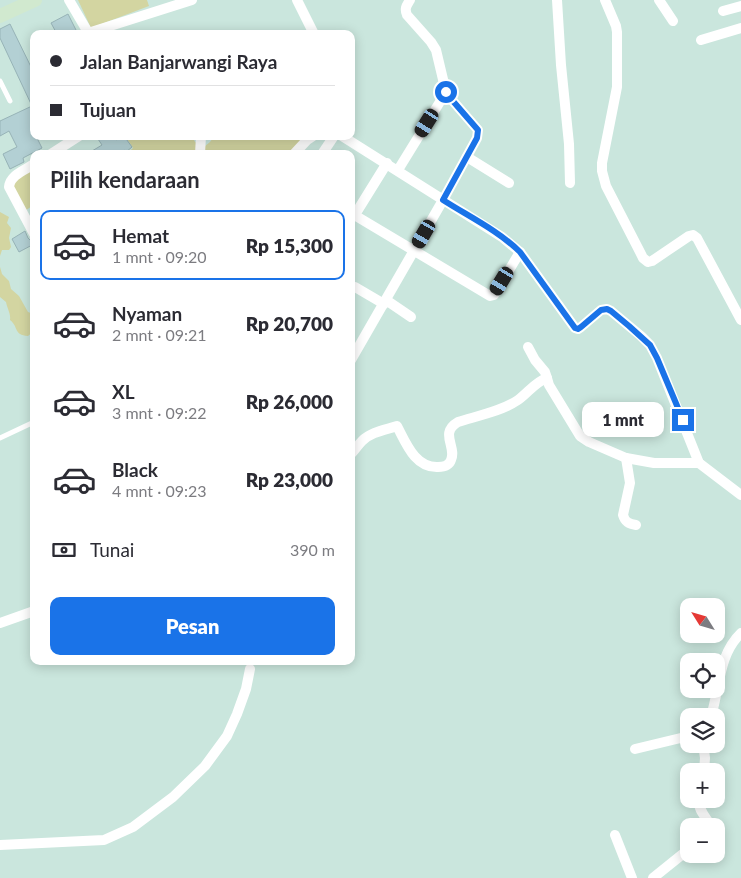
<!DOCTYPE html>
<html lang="id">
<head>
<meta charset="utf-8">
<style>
  :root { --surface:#fff; --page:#f2f2f3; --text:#2b2b33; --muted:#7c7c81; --line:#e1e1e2; --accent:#1a73e8 }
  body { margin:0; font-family:Lato,sans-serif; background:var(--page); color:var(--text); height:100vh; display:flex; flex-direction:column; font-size:19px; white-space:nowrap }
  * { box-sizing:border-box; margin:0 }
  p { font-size:16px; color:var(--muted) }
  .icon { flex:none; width:28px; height:28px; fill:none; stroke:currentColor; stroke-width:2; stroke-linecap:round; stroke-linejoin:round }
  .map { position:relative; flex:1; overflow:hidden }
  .side { position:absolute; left:30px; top:150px; width:325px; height:515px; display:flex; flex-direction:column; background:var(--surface); border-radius:10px; box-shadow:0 2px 12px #0003 }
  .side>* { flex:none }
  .hud { position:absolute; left:30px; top:30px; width:325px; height:110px; border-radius:10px; box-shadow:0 2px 12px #0003; display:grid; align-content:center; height:110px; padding:0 20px; background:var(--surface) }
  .needle { width:32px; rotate:307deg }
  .tools { position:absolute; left:680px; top:598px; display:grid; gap:10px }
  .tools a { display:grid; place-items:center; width:45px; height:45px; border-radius:10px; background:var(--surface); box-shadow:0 2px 12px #0003; font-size:25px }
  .end { position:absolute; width:22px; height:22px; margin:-11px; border:6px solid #1a73e8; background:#fff; box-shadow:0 0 0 2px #fff }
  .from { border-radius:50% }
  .bubble { position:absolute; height:35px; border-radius:10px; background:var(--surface); box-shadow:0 2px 12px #0003; font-size:16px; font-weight:800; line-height:35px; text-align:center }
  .car { position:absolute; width:15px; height:30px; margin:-15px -8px; border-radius:6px; box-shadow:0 0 4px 1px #0007; background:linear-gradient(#222 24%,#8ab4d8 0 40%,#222 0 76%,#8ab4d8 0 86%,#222 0) }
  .hud b { display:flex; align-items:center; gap:18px; height:48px; font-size:19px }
  .hud b+b { border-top:1px solid var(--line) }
  .hud i { width:12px; height:12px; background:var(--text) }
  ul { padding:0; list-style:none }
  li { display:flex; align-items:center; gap:15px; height:70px; margin:0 10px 8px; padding:0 10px; border:2px solid transparent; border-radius:10px }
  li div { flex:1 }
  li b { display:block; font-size:19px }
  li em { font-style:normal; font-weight:800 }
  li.active { border-color:var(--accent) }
  li>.icon { width:45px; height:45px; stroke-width:1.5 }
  h2 { padding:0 20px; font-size:22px; line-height:60px }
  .pay { display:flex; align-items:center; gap:12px; height:55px; padding:0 20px; font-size:19px }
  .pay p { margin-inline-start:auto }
  .button { display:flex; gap:10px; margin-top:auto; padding:10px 20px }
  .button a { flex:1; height:58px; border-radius:10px; background:var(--accent); color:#fff; font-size:20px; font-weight:800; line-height:58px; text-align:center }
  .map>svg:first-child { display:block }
  .green { fill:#d3d5a1 }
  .building { fill:#b3d0d4; stroke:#97b3b7 }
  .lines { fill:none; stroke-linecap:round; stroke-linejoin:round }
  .lane { stroke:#fff; stroke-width:5 }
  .street { stroke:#fff; stroke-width:10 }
  .secondary { stroke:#d1e9cf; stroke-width:14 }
  .route { stroke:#1a73e8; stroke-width:6 }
</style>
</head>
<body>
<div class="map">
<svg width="741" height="878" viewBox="0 0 741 878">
  <rect width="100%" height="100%" fill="#cae6dd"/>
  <g class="green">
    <polygon points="78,0 147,0 149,6 91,28"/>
    <polygon points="125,136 192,136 195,142 204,147 210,142 213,138 213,136 311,136 291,154 132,154 130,151 133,148"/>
    <polygon points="28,169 34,179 34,205 26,210 13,192 13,179"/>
    <polygon points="0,212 9,217 7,223 11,228 9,238 11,247 9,250 2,250 0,256"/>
    <path d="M0,267L2,274L9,281L11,289L19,296L28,312L31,313H34V331L28,336C13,335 19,327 10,320C11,314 7,308 6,302L0,297Z"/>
  </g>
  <g class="building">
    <polygon points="68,14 78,34 57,34 51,23"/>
    <polygon points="10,24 34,73 34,136 36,136 42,148 23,158 24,162 10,169 3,154 17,147 9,131 0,136 0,121 32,106 0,38 0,29"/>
    <polygon points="96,136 113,136 116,140 122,136 124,136 132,147 126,152 125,150 120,154 87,154 102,145"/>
    <polygon points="25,231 28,238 34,244 19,252 12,239"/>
  </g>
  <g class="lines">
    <g class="lane">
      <polyline points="0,81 10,101"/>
      <polyline points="0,438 34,422"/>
    </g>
    <g class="street">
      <polyline points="69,0 89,34"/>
      <polyline points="297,0 314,34"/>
      <polyline points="557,0 561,65 569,144 570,183"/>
      <polyline points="605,0 616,26 617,32 617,87 602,163 602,171 606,186 640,252 643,258 648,262 652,261 689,236 693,235 697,238 741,320"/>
      <polyline points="659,0 673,21"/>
      <polyline points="723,11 741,6"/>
      <polyline points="88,33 192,0"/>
      <polyline points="701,40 741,28"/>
      <polyline points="342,136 502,237 520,252 575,328 578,329 581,327 601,310 607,309 611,311 641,336 650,345 657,358 699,463 741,495"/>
      <polyline points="51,154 79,136"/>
      <polyline points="200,154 201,136"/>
      <polyline points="294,154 307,140 313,136"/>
      <polyline points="322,154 334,136"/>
      <polyline points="467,157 509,183"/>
      <polyline points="387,163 356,213 356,216 490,296 494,295 520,252"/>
      <path d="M34,164C25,170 10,175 9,187L34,234"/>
      <polyline points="398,170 446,92"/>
      <polyline points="355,287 384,304"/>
      <polyline points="386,300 411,317"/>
      <polyline points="528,347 535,360 545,372 547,378"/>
      <path d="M351,360L443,200L477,138L478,130L452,100L446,92L436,50L431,42L407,15C404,8 407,5 410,0"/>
      <path d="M351,454C355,450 358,445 362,441C371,432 385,430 397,426C406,443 415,468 438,467C443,467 449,466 451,460C457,447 439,433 458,422C477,416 502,411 518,400C528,393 535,382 547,378L549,385L580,436L589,442L626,458L654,463H699"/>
      <path d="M626,458L630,483L623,515C625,522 629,524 636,525"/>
      <polyline points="0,623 34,611"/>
      <path d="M711,716C720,688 718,655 741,633"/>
      <polyline points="703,744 705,758 704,771"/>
      <polyline points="635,749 689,736"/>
      <path d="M698,799C698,810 706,817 711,826"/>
      <polyline points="615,835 632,878"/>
      <polyline points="0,845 104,840 133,827 173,797 205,766 227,736 237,714 246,689 250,669"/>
      <polyline points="653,878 689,849"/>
    </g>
    <polyline class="secondary" points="0,16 35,0"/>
  </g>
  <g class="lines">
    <path class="route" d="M446,92L452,100L478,130L477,138L443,200C468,216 499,231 520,252L575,328L578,329L581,327L601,310L607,309L611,311L629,326L650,345L657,358L683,420"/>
  </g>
</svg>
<div class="tools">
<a><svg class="needle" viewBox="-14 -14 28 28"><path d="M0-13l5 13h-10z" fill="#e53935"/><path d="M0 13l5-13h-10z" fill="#7c7c81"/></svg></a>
<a><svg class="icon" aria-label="locate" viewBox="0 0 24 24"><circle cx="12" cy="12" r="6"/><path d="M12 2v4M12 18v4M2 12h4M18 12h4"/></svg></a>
<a><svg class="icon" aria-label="layers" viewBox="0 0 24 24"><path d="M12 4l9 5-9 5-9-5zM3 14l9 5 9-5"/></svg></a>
<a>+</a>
<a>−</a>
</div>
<i class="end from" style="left:446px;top:92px"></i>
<i class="end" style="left:683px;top:420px"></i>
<div class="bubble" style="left:582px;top:402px;width:82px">1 mnt</div>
<i class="car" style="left:427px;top:123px;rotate:212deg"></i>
<i class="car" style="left:424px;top:234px;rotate:210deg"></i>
<i class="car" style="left:502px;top:281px;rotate:211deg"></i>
<div class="hud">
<b><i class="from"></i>Jalan Banjarwangi Raya</b>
<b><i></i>Tujuan</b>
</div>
<section class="side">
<h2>Pilih kendaraan</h2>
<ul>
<li class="active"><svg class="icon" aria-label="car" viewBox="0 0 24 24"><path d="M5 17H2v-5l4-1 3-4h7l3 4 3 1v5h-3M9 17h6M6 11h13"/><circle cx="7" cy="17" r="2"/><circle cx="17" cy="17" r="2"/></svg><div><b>Hemat</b><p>1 mnt · 09:20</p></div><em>Rp 15,300</em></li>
<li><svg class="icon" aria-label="car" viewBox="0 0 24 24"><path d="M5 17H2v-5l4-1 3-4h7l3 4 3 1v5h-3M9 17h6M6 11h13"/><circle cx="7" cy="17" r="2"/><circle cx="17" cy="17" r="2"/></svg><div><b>Nyaman</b><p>2 mnt · 09:21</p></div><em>Rp 20,700</em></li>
<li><svg class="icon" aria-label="car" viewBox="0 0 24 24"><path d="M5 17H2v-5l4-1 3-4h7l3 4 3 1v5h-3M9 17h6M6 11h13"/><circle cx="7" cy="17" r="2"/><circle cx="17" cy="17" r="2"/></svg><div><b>XL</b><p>3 mnt · 09:22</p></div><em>Rp 26,000</em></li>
<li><svg class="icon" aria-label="car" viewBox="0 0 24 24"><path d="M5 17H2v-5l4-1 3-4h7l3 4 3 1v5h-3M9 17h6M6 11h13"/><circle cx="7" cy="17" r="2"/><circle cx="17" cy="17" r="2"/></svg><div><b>Black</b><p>4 mnt · 09:23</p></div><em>Rp 23,000</em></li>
</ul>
<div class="pay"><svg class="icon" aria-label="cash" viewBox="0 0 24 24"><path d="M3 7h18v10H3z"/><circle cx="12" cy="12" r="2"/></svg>Tunai<p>390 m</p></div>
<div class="button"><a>Pesan</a></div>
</section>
</div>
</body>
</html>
